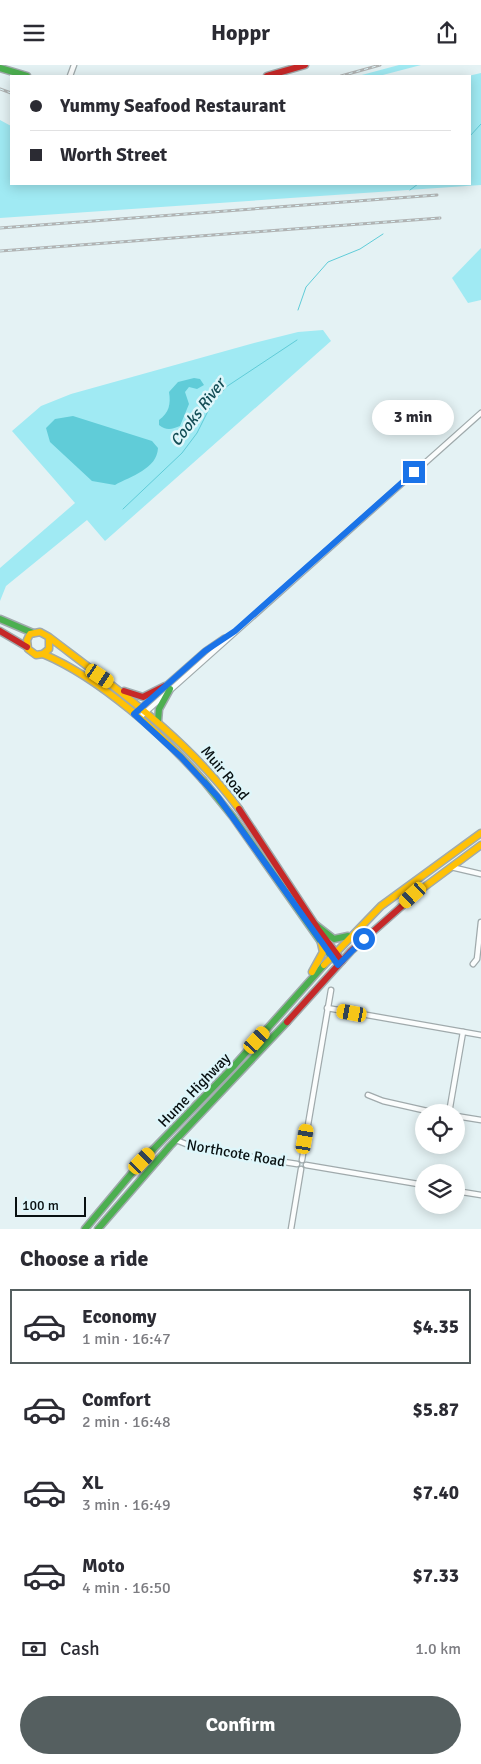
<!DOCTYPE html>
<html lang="en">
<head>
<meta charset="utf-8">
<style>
  :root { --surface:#fff; --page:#f7f7f7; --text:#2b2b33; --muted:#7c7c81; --line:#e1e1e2; --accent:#555f60 }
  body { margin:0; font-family:Signika,sans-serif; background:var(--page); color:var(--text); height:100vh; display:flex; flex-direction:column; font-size:19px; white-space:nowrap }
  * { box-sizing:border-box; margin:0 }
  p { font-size:16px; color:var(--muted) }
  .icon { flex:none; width:28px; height:28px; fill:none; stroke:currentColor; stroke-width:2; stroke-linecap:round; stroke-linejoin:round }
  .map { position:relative; height:1164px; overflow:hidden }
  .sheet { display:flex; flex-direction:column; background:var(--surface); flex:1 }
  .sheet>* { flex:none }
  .banner { position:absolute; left:10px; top:10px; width:461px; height:110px; border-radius:0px; box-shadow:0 2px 12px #0003; display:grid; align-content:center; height:110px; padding:0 20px; background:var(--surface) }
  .buttons { position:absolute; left:415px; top:1039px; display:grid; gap:10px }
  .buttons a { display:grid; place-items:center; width:50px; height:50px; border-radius:50%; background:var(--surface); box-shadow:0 2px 12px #0003; font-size:25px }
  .scale { position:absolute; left:15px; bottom:12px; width:71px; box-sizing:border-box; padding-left:5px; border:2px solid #081011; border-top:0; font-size:14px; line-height:18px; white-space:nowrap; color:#081011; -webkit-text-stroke:4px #def6fa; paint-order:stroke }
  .end { position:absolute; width:22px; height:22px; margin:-11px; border:6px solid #1a73e8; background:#fff; box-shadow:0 0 0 2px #fff }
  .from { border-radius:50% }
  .bubble { position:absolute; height:35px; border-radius:18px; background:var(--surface); box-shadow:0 2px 12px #0003; font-size:16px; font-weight:700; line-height:35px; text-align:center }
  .car { position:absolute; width:15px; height:30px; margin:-15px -8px; border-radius:6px; box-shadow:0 0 4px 1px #0007; background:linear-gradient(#f5c518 24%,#345 0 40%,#f5c518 0 76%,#345 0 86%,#f5c518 0) }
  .banner b { display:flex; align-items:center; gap:18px; height:48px; font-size:19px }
  .banner b+b { border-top:1px solid var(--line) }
  .banner i { width:12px; height:12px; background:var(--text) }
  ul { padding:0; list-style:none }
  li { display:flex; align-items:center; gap:15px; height:75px; margin:0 10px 8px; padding:0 10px; border:2px solid transparent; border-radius:0px }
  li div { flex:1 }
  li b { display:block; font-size:19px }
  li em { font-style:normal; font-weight:700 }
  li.current { border-color:var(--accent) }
  li>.icon { width:45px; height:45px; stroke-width:1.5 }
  h2 { padding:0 20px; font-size:22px; line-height:60px }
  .pay { display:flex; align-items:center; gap:12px; height:55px; padding:0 20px; font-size:19px }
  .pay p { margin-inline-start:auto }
  .primary-button { display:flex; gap:10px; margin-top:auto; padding:10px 20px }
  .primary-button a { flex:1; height:58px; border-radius:30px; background:var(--accent); color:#fff; font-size:20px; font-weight:700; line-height:58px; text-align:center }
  header { display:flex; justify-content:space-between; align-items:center; height:65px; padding:0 20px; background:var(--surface); font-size:22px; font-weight:700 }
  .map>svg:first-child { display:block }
  .green { fill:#a0eaf3 }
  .water { fill:#60ccd8 }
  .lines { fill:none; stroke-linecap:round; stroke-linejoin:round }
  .stream { stroke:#60ccd8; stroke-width:1 }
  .street-casing { stroke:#a0aaac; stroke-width:7 }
  .fast-casing { stroke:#a0aaac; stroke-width:9 }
  .slow-casing { stroke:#a0aaac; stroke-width:9 }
  .jam-casing { stroke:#a0aaac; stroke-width:9 }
  .street { stroke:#fbfdfd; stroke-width:4.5 }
  .fast { stroke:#4caf50; stroke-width:6 }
  .slow { stroke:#ffc107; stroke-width:6 }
  .jam { stroke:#c62828; stroke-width:6 }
  .rail-casing { stroke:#b0b3b3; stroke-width:3 }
  .rail { stroke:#def6fa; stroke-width:1; stroke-dasharray:4; stroke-linecap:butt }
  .route { stroke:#1a73e8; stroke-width:6 }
  .labels { text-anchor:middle; stroke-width:5; stroke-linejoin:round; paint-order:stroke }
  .street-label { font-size:15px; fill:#081011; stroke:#def6fa }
  .water-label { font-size:16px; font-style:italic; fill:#134d55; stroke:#def6fa }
</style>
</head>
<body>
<header><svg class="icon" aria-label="menu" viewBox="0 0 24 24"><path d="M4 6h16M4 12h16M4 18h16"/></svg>Hoppr<svg class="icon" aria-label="share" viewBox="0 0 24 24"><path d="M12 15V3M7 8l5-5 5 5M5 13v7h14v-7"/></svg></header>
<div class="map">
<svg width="481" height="1164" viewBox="0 0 481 1164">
  <rect width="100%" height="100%" fill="#e4f2f4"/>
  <g class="green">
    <polygon points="399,0 421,0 379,11 358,11"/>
    <polygon points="481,8 481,120 0,153 0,55 11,61 11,119 470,119 470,11 468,11"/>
    <polygon points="481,183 481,235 468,238 452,213"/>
    <polygon points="323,265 331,276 105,476 87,455 6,521 0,536 0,503 75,438 12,366 41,341 71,329 254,278 298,267"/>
  </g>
  <g class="water">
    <path d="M194,313L200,314L204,320L197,324L189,322L185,327L189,339L180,361C173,364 166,366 159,360V355C169,348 171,339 169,327L178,317Z"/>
    <path d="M73,351L152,376L158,383C157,404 131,411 115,420L92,416L50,377L46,363L55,354Z"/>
  </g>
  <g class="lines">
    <g class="stream">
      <polyline points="470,71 481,59"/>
      <polyline points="410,125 418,119"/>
      <polyline points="298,245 306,222 328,197 360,184 383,169"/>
      <polyline points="123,444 182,388 197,368 210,342 226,322 297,275"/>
    </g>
    <g class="street-casing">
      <g id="street">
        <polyline points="70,11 74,0"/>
        <polyline points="164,622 205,586 224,573"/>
        <polyline points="134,649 158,627"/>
        <polyline points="139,653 481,348"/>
        <polyline points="451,802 481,809"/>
        <polyline points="473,899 477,894 481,857"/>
        <polyline points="327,943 481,970"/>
        <polyline points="368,1030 383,1036 436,1048"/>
        <polyline points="449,1048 463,967"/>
        <polyline points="456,1051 481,1055"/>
        <polyline points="176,1075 196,1083 297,1099"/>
        <polyline points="302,1095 331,925"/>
        <polyline points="306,1100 424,1120"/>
        <polyline points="456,1126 481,1130"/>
        <polyline points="291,1164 301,1104"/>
      </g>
    </g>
    <g class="fast-casing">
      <g id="fast">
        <polyline points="0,3 27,11"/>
        <polyline points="0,554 33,568"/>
        <polyline points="158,656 159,644 170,624"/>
        <polyline points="203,715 233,752 333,894"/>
        <polyline points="316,860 334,874 348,871"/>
        <polyline points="85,1164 142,1096 233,1002 324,900"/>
        <polyline points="98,1164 170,1081 287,957"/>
      </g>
    </g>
    <g class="slow-casing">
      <g id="slow">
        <path d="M49,573V584L43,589L36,590L28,584L27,575L30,569L40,567L49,572C117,624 188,674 239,744"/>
        <path d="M43,589C100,613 163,670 203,715"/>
        <polyline points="419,826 481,780"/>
        <polyline points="324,900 381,841 481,768"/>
        <polyline points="312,907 323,887 321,878"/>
      </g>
    </g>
    <g class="jam-casing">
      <g id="jam">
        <polyline points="267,11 305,0"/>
        <polyline points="0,566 27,582"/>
        <polyline points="124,626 143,632 165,621"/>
        <polyline points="239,744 318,864 342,896"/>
        <polyline points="287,957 351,886 419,826"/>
      </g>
    </g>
    <use href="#street" class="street"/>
    <use href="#fast" class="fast"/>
    <use href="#slow" class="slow"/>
    <use href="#jam" class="jam"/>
    <g class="rail-casing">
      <g id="rail">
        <polyline points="341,11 380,0"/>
        <polyline points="0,24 11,28"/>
        <polyline points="0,163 437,130"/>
        <polyline points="0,186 440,153"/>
      </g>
    </g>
    <use href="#rail" class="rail"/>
  </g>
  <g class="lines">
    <polyline class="route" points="364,874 338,900 218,732 181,692 134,649 205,586 235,566 414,407"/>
  </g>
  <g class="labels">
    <g class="street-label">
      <text transform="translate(225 708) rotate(50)" y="5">Muir Road</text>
      <text transform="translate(194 1025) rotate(-46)" y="5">Hume Highway</text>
      <text transform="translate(236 1088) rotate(10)" y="5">Northcote Road</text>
    </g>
    <g class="water-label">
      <text transform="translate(197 347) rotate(-53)" y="6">Cooks River</text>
    </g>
  </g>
</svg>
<div class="buttons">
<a><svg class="icon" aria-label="locate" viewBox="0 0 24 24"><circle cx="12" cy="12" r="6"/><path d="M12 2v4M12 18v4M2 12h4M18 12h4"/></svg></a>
<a><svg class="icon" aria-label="layers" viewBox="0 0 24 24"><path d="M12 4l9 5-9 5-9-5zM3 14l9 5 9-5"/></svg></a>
</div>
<div class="scale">100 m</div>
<i class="end from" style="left:364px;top:874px"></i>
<i class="end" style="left:414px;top:407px"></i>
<div class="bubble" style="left:372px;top:335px;width:82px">3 min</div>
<i class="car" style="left:100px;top:611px;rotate:124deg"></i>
<i class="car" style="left:413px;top:830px;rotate:228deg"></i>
<i class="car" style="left:352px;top:948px;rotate:280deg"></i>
<i class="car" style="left:257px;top:975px;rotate:42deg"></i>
<i class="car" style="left:305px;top:1074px;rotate:10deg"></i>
<i class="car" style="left:142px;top:1096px;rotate:44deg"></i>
<div class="banner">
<b><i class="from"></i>Yummy Seafood Restaurant</b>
<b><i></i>Worth Street</b>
</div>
</div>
<section class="sheet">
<h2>Choose a ride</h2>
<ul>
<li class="current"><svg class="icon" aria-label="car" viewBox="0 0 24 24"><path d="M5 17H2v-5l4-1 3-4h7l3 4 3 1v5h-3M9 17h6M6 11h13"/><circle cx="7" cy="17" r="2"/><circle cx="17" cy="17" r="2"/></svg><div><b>Economy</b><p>1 min · 16:47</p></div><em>$4.35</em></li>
<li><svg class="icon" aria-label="car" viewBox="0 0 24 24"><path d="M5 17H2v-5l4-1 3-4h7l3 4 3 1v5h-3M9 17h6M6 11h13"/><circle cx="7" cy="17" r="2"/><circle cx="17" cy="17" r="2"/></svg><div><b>Comfort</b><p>2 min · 16:48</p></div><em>$5.87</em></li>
<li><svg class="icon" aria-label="car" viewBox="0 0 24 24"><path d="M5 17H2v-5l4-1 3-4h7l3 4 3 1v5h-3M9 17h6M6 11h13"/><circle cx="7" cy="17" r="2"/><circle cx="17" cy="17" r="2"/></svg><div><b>XL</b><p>3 min · 16:49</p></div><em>$7.40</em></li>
<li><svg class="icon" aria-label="car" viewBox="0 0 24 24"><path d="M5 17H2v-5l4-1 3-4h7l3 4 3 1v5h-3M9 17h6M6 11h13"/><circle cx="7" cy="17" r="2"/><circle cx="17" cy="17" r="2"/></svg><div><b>Moto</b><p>4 min · 16:50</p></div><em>$7.33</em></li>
</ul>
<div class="pay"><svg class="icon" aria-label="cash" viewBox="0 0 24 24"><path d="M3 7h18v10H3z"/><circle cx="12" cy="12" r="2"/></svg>Cash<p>1.0 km</p></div>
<div class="primary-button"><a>Confirm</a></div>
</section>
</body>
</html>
